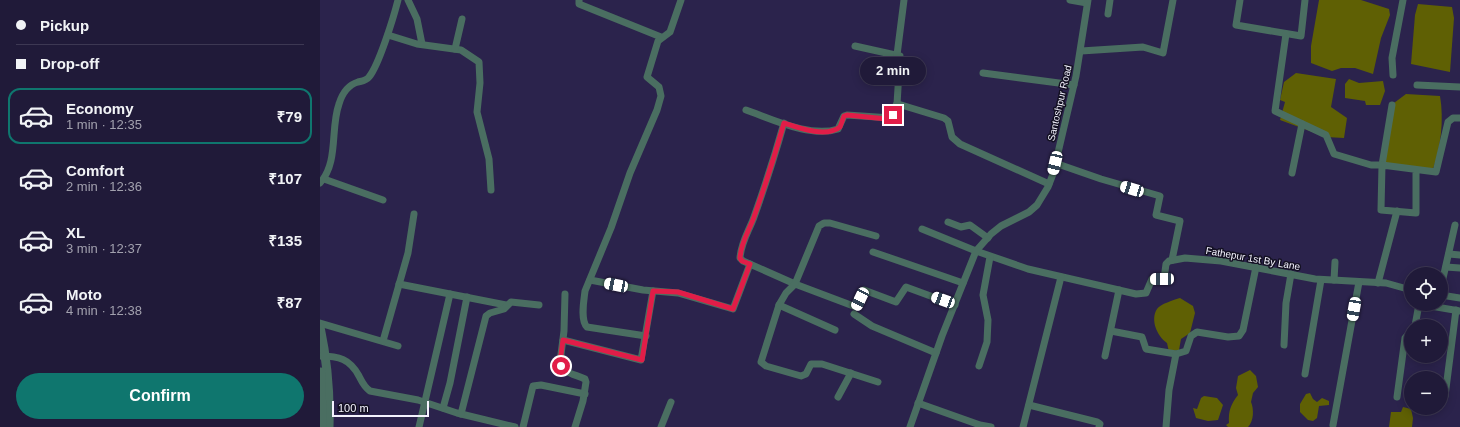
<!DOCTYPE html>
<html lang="en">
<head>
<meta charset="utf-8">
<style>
  :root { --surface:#201a39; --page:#282341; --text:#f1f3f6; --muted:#a2a1ae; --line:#3d3853; --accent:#0f766e }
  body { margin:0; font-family:Helvetica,sans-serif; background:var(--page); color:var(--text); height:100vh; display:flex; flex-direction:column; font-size:15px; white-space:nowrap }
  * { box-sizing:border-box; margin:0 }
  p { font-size:13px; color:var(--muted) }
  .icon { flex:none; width:22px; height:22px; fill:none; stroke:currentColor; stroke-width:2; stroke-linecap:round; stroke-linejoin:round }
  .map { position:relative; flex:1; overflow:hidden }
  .drawer { display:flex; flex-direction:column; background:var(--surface); width:320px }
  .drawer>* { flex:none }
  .banner { display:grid; align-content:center; height:88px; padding:0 16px; background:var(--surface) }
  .controls { position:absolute; left:1084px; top:267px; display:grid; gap:8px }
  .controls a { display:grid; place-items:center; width:44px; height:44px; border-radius:50%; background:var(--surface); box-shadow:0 2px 10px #0003,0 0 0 1px var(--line); font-size:20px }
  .scale { position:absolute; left:12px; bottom:10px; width:97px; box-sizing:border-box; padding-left:4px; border:2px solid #f4f3fe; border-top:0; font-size:11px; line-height:14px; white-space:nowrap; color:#f4f3fe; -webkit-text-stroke:3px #131022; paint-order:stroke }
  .end { position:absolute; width:18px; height:18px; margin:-9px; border:5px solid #e11d48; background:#fff; box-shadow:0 0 0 2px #fff }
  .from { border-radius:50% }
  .bubble { position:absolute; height:28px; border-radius:14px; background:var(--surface); box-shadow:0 2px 10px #0003,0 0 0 1px var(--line); font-size:13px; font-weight:800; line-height:28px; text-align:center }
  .car { position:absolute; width:12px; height:24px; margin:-12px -6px; border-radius:5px; box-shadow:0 0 3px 1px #0007; background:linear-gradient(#fff 24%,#345 0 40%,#fff 0 76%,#345 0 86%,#fff 0) }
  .banner b { display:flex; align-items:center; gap:14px; height:38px; font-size:15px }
  .banner b+b { border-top:1px solid var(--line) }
  .banner i { width:10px; height:10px; background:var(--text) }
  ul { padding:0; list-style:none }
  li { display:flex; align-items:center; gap:12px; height:56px; margin:0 8px 6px; padding:0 8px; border:2px solid transparent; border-radius:12px }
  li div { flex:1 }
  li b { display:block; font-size:15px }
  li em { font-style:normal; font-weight:800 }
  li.current { border-color:var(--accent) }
  li>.icon { width:36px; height:36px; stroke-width:1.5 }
  .action { display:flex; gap:8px; margin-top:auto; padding:8px 16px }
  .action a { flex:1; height:46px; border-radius:24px; background:var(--accent); color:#fff; font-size:16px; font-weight:800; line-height:46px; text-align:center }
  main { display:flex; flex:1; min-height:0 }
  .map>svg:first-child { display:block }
  .water { fill:#5f6004 }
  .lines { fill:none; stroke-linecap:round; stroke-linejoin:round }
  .minor { stroke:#4a6e61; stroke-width:7 }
  .tertiary { stroke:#4a6e61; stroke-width:9 }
  .route { stroke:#e11d48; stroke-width:5 }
  .labels { text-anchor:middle; stroke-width:3; stroke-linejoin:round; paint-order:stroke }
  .street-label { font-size:10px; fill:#f4f3fe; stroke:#131022 }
</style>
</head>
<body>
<main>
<section class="drawer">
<div class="banner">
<b><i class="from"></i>Pickup</b>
<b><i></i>Drop-off</b>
</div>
<ul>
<li class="current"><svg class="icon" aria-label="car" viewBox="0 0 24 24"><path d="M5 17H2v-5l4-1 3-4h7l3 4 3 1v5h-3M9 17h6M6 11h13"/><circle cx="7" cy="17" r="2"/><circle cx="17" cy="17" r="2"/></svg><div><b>Economy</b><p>1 min · 12:35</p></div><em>₹79</em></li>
<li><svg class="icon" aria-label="car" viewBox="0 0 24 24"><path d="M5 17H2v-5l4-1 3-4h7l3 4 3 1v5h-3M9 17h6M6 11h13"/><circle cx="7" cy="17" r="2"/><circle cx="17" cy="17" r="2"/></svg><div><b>Comfort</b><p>2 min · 12:36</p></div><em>₹107</em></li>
<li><svg class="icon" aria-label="car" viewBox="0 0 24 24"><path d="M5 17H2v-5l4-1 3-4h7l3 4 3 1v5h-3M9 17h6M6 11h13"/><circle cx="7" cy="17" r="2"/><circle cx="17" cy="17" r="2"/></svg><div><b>XL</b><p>3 min · 12:37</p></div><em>₹135</em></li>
<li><svg class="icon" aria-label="car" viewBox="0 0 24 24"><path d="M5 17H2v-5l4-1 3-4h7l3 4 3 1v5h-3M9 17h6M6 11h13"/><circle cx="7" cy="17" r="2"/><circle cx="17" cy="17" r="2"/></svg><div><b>Moto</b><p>4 min · 12:38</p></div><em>₹87</em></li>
</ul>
<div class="action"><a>Confirm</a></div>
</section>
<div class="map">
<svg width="1140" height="427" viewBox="0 0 1140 427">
  <rect width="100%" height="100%" fill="#2b234c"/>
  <g class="water">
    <polygon points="999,0 1041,0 1069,9 1070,15 1061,38 1053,74 1035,68 1021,68 1012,71 991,63 991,46"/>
    <polygon points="1098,4 1132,7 1134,18 1130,72 1091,64 1095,15"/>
    <polygon points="976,73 1016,79 1011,107 1027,118 1024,138 1006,137 960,120 965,102 960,100 964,82"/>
    <polygon points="1029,79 1039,83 1063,81 1065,91 1060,105 1046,105 1045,101 1025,98 1025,84"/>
    <path d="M1086,94L1120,96C1124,119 1121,147 1113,169L1064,163L1074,103Z"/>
    <path d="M860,298L873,306L875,313L870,333L861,339L859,350L849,352L847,343C837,336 830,320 837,309C840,304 854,300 860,298Z"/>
    <path d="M930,370L936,376L938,387L933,393L931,402C934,409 934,421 928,427H908L906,425L909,423C908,411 911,404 918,395L916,388L918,376Z"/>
    <polygon points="990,393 993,399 997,402 1002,398 1009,401 1009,405 999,406 997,418 993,421 988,420 980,412 980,404 986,394"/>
    <polygon points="884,396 897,398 903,405 898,420 888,421 876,418 873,408 877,409 881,398"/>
    <polygon points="1083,407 1091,409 1093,418 1092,427 1069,427 1071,412 1081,412"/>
  </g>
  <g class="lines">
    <g class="minor">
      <polyline points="88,0 97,19 102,44"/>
      <polyline points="259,0 259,4 341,37"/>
      <polyline points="750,0 767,3"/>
      <polyline points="920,0 916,25 981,36 985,0"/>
      <polyline points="788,14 790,0"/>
      <polyline points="966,34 955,111 1006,135 1014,154 1051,165 1062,165 1072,105"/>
      <polyline points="68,35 97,44 141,50 159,62 160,83 157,112 169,159 171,190"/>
      <polyline points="535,46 580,56 577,104"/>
      <polyline points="135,49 142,19"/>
      <polyline points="761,51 823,47 843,53 853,0"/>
      <polyline points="577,55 584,0"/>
      <polyline points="663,73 754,85"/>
      <polyline points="1073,75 1072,58 1083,0"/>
      <polyline points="1097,85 1140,87"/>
      <path d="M426,110C452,119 490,138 518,129L524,116L527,115L571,118L576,105L578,104L624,118L628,121L632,137L640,144L729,184"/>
      <path d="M464,123C455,155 445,186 434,217C429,231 421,242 420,258L423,261L475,284L536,307L544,290L576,302L586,287L635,305"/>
      <polyline points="735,163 781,179 840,196 836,215 860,221 852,260"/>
      <polyline points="1096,171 1096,213 1061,210 1062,165 1116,172 1128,122 1133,118 1140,118"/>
      <polyline points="972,173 982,124"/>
      <polyline points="4,179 63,200"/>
      <path d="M0,183C19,162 10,129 19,104C22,94 28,85 38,82C42,81 46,81 49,77C59,65 74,16 78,0"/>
      <polyline points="628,222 641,227 650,225 668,238"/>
      <polyline points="602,229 656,251 708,269 816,294 826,293 832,279 844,279 846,264 849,261 865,258 901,261 995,279 1066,283 1091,290"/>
      <polyline points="556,236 510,223 504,223 499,226 475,284 466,293 459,305 441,362 446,366 481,376 486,374 491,364 502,364 558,382"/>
      <polyline points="553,252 643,283"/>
      <polyline points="1129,254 1140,255"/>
      <polyline points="1126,267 1140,268"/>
      <polyline points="270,280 323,290 358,293 413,309 430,264"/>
      <polyline points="1014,280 1015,262"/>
      <polyline points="1058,283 1077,211"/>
      <polyline points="79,284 186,305"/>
      <polyline points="1121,287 1135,225"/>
      <path d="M245,294L244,331L240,362C243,374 255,374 265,379L266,382L263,401L255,427"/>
      <polyline points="1121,295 1140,298"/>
      <polyline points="1099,304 1140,311"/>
      <polyline points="459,305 515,330"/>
      <polyline points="534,314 552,326 616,353"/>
      <polyline points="0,323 78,346"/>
      <polyline points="1095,326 1099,304"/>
      <polyline points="791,331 822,337 826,349 856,354 866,351 871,336 877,332 908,337 919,336 923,330 936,267"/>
      <path d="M326,336L267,327C260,320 264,300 265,291L291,228L310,173L337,110L341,96L339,87L327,77L338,41L350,32L361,0"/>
      <polyline points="243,340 321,360 333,291"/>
      <polyline points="63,341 88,253 94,214"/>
      <polyline points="964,345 966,303 971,274"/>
      <path d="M0,356C19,356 30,359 39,376C42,382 44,387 50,391L98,400L137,413L195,427"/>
      <polyline points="785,356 799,290"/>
      <polyline points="659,366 667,342 668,320 663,295 670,257"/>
      <polyline points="985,374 1001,280"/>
      <polyline points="1125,396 1136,310"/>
      <polyline points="518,397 531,373"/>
      <polyline points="1077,397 1085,338 1091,331"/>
      <polyline points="598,403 660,425 671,427"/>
      <polyline points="709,405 777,422 780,424 779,427"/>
      <polyline points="123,408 130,383 147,297"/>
      <polyline points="141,414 166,316 170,313 184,309 191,302 219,305"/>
      <polyline points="1013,425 1039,282"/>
      <polyline points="99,427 130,294"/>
      <polyline points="203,427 213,386 221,385 265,394"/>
      <polyline points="341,427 351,402"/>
      <polyline points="590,427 622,336 656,251 671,234 681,226 709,212 717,205 728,187 733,174 756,76 768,0"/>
      <polyline points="703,427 741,277"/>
      <polyline points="846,427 849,390 856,354"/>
    </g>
    <g class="tertiary">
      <path d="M0,327C7,360 10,393 9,427"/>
      <polyline points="1,372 2,427"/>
    </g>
  </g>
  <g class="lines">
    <path class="route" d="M241,366L240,362L243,340L322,360L333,291L358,292L413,309L430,264L422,261L420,258C421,242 429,231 434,217C445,186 455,155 464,123C479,128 506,138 520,127L524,116L527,115L567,119L573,115"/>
  </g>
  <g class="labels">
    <g class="street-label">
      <text transform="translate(739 103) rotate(-77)" y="4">Santoshpur Road</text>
      <text transform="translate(933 258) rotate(10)" y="4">Fathepur 1st By Lane</text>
    </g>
  </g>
</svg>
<div class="controls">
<a><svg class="icon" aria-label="locate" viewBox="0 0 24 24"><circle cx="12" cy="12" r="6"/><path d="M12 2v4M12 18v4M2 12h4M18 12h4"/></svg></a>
<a>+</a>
<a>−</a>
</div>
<div class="scale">100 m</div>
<i class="end from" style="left:241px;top:366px"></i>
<i class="end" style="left:573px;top:115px"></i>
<div class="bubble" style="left:540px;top:57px;width:66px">2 min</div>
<i class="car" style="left:735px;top:163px;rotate:193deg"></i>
<i class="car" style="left:812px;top:189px;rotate:287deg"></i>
<i class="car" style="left:842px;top:279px;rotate:269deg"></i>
<i class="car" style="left:296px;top:285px;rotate:281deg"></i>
<i class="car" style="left:540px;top:299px;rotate:206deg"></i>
<i class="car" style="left:623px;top:300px;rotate:290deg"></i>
<i class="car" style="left:1034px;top:309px;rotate:190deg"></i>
</div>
</main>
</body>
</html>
